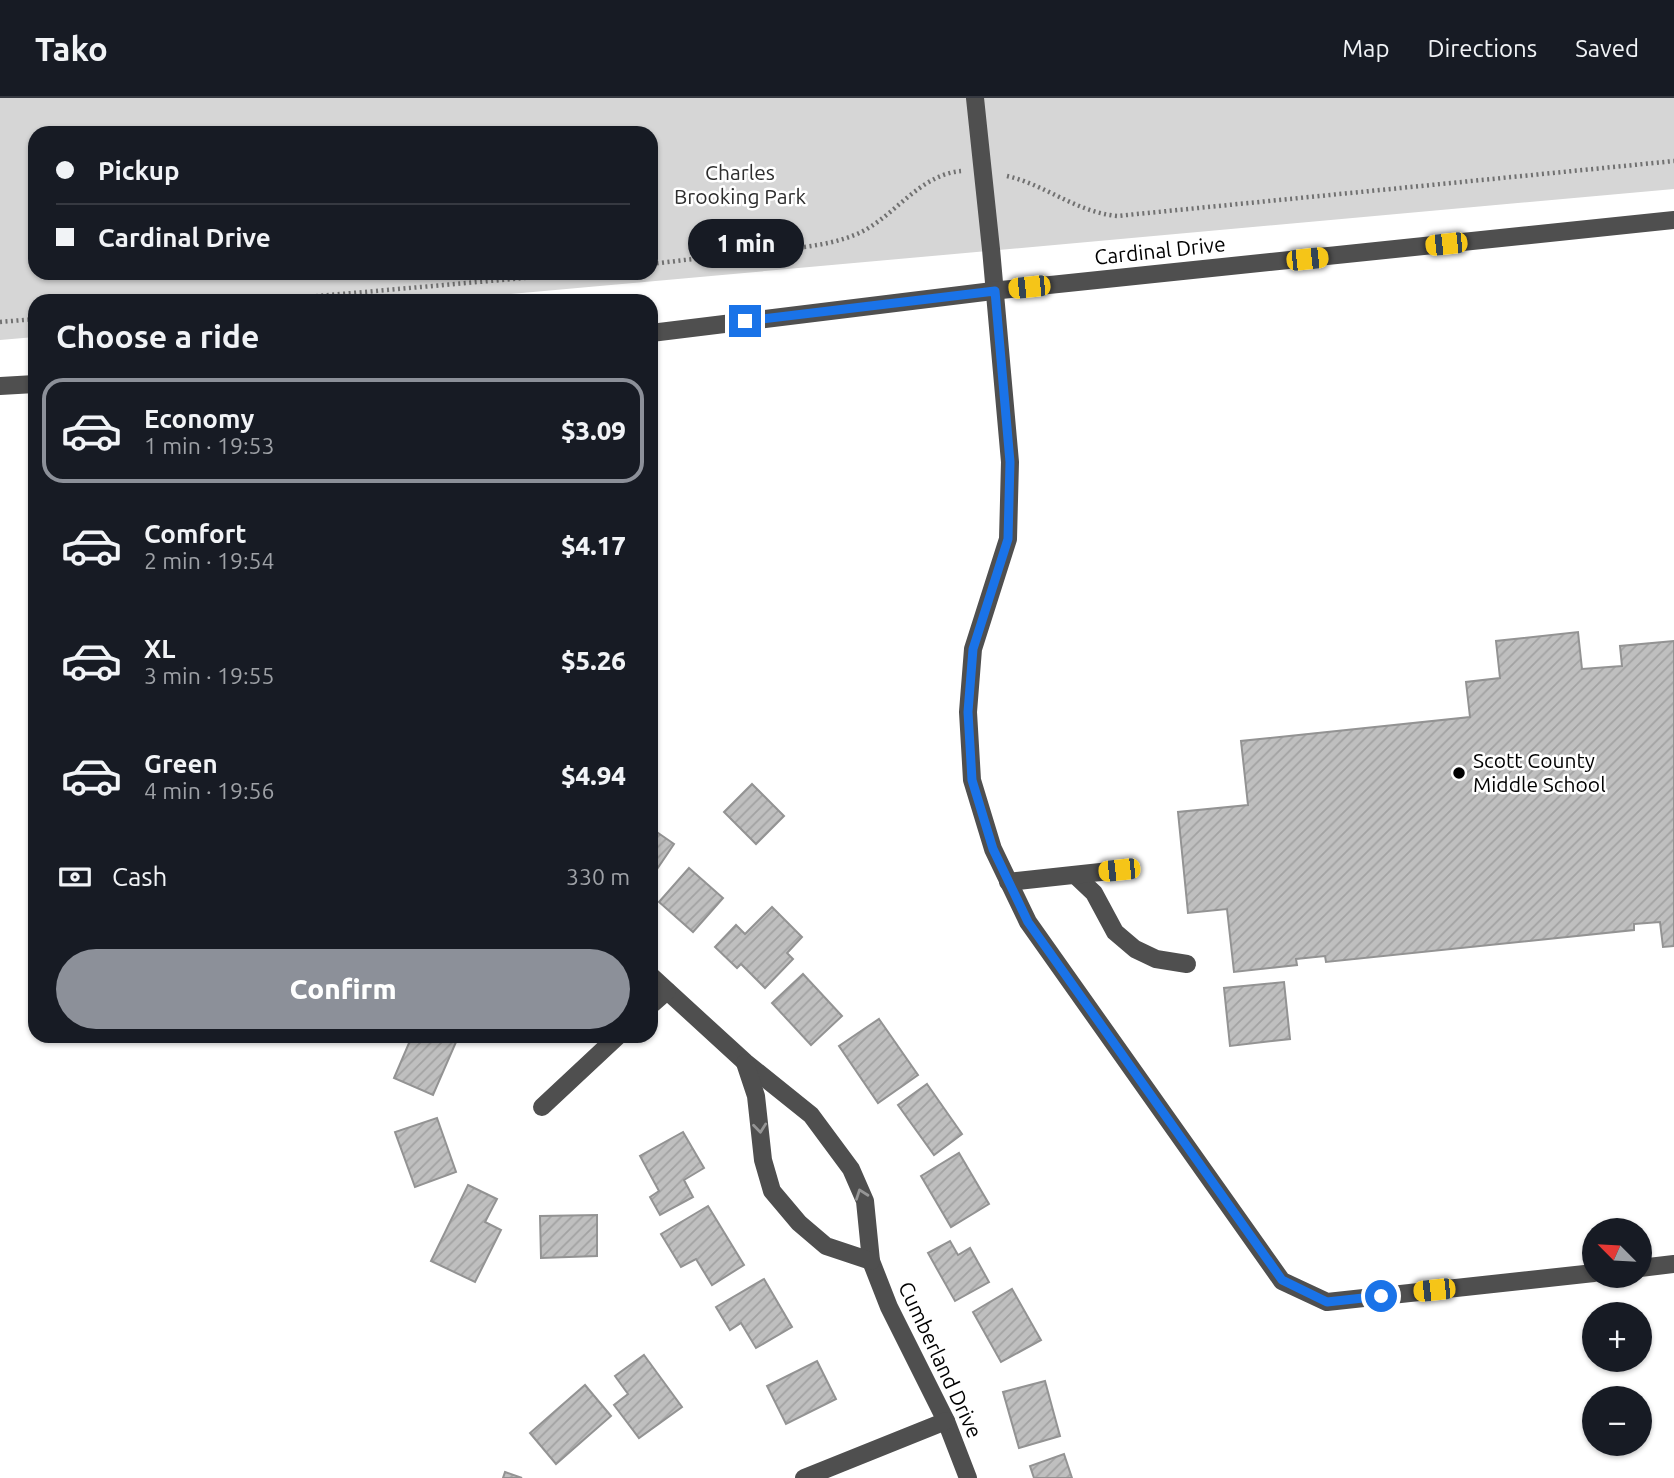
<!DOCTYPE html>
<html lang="en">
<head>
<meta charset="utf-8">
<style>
  :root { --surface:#171b24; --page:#20242c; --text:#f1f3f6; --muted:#9ea1a6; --line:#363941; --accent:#8c9099 }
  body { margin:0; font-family:Ubuntu,sans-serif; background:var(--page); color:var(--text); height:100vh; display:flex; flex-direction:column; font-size:26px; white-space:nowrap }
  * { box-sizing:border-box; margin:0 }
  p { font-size:23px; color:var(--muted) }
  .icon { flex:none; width:38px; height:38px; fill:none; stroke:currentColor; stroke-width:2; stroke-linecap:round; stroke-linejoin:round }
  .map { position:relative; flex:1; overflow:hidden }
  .drawer { position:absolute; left:28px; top:196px; width:630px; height:749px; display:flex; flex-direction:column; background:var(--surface); border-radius:21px; box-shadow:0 2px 5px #0004 }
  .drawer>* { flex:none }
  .banner { position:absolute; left:28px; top:28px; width:630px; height:154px; border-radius:21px; box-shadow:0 2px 5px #0004; display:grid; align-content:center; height:154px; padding:0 28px; background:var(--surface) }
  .needle { width:46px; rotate:294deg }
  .fabs { position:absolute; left:1582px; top:1120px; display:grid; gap:14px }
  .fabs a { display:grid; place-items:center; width:70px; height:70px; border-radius:50%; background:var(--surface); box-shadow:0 2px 5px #0004; font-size:35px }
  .end { position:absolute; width:32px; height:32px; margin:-16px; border:9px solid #1a73e8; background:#fff; box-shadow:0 0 0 4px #fff }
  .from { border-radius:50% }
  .bubble { position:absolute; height:49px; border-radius:24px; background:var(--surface); box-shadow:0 2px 5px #0004; font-size:23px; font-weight:800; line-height:49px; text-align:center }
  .car { position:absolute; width:21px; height:42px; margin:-21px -10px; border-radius:9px; box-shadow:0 0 5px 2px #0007; background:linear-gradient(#f5c518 24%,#345 0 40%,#f5c518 0 76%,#345 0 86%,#f5c518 0) }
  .banner b { display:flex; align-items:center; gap:24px; height:66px; font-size:26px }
  .banner b+b { border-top:2px solid var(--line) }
  .banner i { width:18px; height:18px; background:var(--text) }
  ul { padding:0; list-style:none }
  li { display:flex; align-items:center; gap:21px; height:105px; margin:0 14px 10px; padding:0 14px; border:4px solid transparent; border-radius:21px }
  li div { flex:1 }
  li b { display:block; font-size:26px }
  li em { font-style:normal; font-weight:800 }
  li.active { border-color:var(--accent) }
  li>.icon { width:63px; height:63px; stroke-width:1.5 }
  h2 { padding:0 28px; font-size:32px; line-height:84px }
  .pay { display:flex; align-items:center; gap:18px; height:77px; padding:0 28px; font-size:26px }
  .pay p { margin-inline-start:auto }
  .button { display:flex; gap:14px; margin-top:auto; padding:14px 28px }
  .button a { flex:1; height:80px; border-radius:42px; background:var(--accent); color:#fff; font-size:28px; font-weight:800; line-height:80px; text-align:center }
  header { display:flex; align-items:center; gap:42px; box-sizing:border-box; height:98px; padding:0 35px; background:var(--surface); border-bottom:2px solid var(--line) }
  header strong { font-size:33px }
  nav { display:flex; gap:38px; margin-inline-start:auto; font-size:24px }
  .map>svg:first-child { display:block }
  .park { fill:#d6d6d6; fill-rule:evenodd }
  .building { fill:url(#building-hatch); stroke:#939393; stroke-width:2 }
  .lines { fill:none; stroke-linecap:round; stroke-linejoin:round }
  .path { stroke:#717171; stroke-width:4.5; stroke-dasharray:2 3.5; stroke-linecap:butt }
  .minor { stroke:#4f4f4f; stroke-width:18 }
  .oneway { stroke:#959595 }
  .route { stroke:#1a73e8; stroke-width:9 }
  .poi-dot { fill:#000; stroke:#fff; stroke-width:2.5 }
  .labels { text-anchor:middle; stroke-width:5; stroke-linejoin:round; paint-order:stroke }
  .park-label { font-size:21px; fill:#2d2d2d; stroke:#fff }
  .street-label { font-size:21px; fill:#000; stroke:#fff }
  .poi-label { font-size:21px; fill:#000; stroke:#fff; text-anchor:start }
</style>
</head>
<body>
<header>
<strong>Tako</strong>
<nav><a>Map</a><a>Directions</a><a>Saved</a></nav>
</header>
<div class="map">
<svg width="1674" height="1380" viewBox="0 0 1674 1380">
  <defs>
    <pattern id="building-hatch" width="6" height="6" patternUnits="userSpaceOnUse" patternTransform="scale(1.75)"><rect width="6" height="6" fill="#bfbfbf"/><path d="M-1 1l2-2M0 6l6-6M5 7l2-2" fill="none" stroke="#a2a2a2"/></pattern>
  </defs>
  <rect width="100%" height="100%" fill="#fff"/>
  <path class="park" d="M0,0H1674V91L434,203H35V239L0,242ZM35,35H651V175H35Z"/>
  <g class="building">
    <polygon points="1578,534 1582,571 1622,568 1620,548 1674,543 1674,848 1663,849 1660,824 1634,826 1634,832 1326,864 1325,858 1296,861 1297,867 1234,874 1227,811 1188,815 1178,714 1248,707 1241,643 1470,619 1466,584 1500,580 1496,543"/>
    <polygon points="752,686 784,718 756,746 724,714"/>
    <polygon points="651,730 674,746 651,780"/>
    <polygon points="689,770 723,800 693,834 659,804"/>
    <polygon points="772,809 802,839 787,855 793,861 765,890 741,866 737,870 715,849 736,827 745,836"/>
    <polygon points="803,876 842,918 811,947 772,905"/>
    <polygon points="1284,884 1290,941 1230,948 1224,890"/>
    <polygon points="879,921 918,977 878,1005 839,948"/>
    <polygon points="412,938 441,938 456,944 433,997 394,980"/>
    <polygon points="927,986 962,1036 934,1057 898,1007"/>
    <polygon points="437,1020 456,1074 415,1089 395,1034"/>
    <polygon points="683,1034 704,1070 684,1082 693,1099 660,1117 650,1099 659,1093 640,1058"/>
    <polygon points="959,1055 989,1106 951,1129 921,1078"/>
    <polygon points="468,1087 497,1101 485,1124 501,1132 475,1184 431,1163"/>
    <polygon points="708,1108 744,1167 712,1187 696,1161 681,1169 661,1136"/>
    <polygon points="597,1117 597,1158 541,1160 540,1118"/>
    <polygon points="950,1143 958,1157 970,1150 989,1184 955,1203 928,1155"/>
    <polygon points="764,1181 792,1229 756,1250 741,1225 730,1232 716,1209"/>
    <polygon points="1012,1191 1041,1242 1001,1264 973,1214"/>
    <polygon points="644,1257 682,1309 639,1340 614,1307 628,1296 615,1278"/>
    <polygon points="817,1263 836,1301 786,1326 767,1288"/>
    <polygon points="1045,1283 1060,1338 1019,1350 1003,1294"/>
    <polygon points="585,1287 611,1318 556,1366 530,1335"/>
    <polygon points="1064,1356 1072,1380 1034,1380 1030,1368"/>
    <polygon points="505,1374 522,1380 503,1380"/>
  </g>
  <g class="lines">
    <g class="path">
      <path d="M1007,78C1046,87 1076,114 1117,118L1674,63"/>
      <path d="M651,166C685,162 718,158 752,154C787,150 824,150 857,136C894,120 918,77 961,73"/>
      <polyline points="261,203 581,175"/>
      <polyline points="0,224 35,221"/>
    </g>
    <g class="minor">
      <polyline points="975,0 991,151 1010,364 1008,441 973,551 968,614 972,682 993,751 1028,824 1282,1183 1327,1204 1594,1175"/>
      <polyline points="651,235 1001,192 1674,122"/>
      <polyline points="0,288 35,286"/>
      <polyline points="1075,777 1094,795 1115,834 1135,851 1156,861 1187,866"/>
      <polyline points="1008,784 1119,772"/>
      <polyline points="651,878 745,964 811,1017 851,1071 865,1103 871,1163 889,1209 946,1323 968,1380"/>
      <polyline points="651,907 667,893"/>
      <polyline points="745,965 756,998 763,1062 772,1093 799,1125 826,1148 871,1163"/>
      <polyline points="542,1009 618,938"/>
      <polyline points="1640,1170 1674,1166"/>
      <polyline points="804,1380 946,1323"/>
    </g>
  </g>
  <defs><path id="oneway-chevron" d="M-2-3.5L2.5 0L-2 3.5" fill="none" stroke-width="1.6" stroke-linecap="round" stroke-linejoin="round" transform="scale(1.75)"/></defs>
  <g class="oneway">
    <use href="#oneway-chevron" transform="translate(760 1030) rotate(84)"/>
    <use href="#oneway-chevron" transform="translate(861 1096) rotate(-110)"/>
  </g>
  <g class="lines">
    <polyline class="route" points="745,223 995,193 1010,364 1008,441 973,551 968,614 972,682 993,751 1028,824 1282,1182 1327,1204 1381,1198"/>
  </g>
  <circle class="poi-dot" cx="1459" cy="675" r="7"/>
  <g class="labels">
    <g class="park-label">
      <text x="740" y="82">Charles<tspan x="740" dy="24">Brooking Park</tspan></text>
    </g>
    <g class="street-label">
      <text transform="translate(1160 153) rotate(-6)" y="7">Cardinal Drive</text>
      <text transform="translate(940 1262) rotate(65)" y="7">Cumberland Drive</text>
    </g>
    <g class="poi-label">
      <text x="1473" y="670">Scott County<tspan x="1473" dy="24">Middle School</tspan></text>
    </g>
  </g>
</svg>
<div class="fabs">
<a><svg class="needle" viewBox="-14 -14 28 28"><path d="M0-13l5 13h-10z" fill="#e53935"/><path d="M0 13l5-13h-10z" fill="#9ea1a6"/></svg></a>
<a>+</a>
<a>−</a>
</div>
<i class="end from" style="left:1381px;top:1198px"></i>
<i class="end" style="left:745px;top:223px"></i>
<div class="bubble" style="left:688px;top:121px;width:116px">1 min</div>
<i class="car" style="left:1446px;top:146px;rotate:264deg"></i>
<i class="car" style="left:1307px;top:161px;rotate:84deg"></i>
<i class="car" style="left:1029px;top:189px;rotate:264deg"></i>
<i class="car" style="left:1119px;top:772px;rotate:264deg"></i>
<i class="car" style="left:1434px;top:1192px;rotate:264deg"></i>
<div class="banner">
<b><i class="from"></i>Pickup</b>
<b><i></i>Cardinal Drive</b>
</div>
<section class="drawer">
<h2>Choose a ride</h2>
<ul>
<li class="active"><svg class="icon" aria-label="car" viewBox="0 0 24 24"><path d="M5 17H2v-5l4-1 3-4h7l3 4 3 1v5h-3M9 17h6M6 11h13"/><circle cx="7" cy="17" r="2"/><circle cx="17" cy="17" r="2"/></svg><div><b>Economy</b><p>1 min · 19:53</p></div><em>$3.09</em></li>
<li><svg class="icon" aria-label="car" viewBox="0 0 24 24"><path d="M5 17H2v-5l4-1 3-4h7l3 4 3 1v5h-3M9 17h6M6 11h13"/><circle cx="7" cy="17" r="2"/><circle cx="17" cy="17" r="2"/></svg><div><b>Comfort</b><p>2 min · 19:54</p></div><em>$4.17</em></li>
<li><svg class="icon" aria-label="car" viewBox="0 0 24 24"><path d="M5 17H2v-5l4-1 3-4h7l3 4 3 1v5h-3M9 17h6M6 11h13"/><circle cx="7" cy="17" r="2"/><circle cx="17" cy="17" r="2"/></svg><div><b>XL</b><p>3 min · 19:55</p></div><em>$5.26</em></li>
<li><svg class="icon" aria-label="car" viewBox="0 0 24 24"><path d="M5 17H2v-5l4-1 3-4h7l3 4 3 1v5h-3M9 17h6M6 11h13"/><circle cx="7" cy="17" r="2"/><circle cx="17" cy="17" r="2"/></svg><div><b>Green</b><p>4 min · 19:56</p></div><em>$4.94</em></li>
</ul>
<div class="pay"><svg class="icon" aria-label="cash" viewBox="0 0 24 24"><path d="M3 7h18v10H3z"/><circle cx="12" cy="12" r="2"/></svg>Cash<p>330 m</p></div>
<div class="button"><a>Confirm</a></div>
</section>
</div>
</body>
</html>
